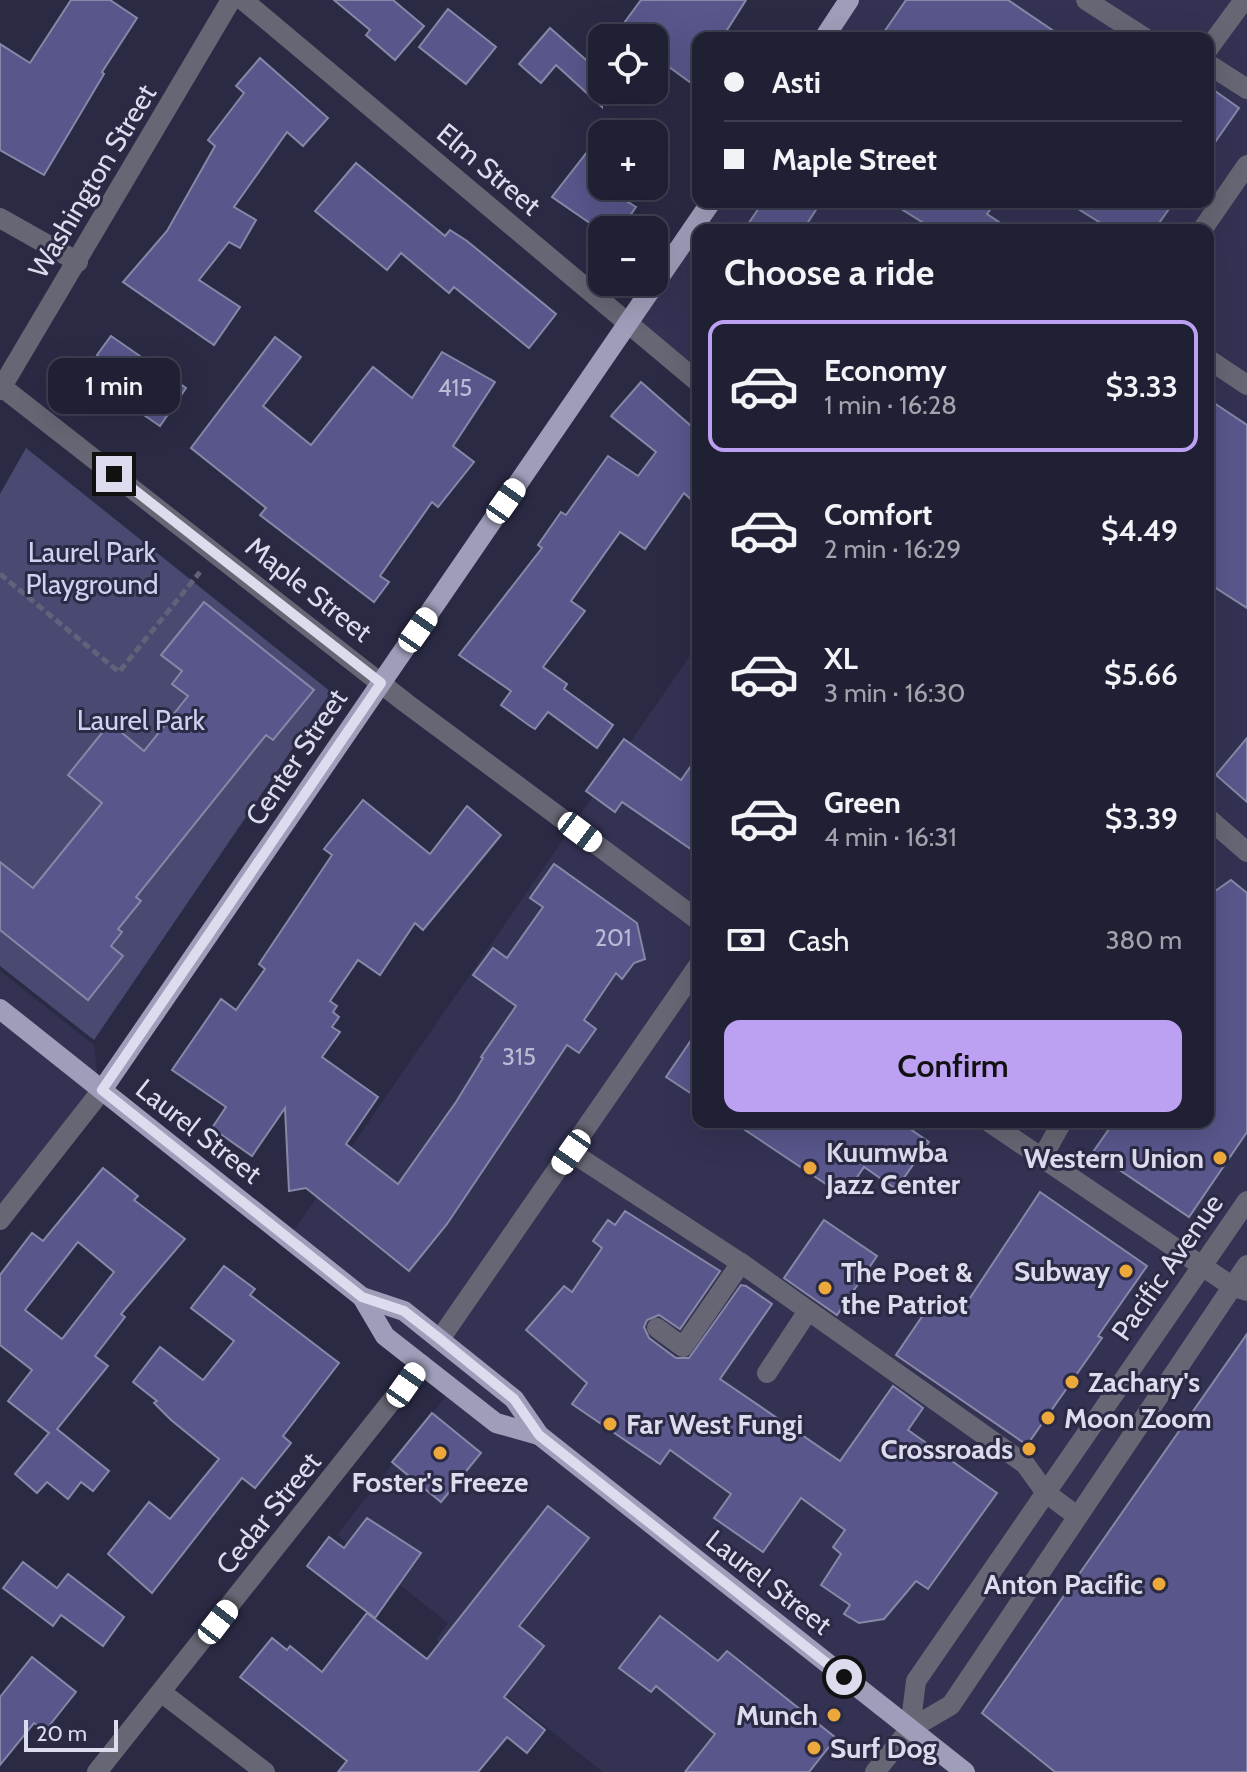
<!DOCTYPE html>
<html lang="en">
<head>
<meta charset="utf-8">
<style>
  :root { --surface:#202034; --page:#28283c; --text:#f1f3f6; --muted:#a2a3ac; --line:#3d3e4f; --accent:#bca0f2 }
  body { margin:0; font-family:Cabin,sans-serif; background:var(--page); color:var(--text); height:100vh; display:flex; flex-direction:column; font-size:30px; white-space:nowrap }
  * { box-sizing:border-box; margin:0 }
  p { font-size:26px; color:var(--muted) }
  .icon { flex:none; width:44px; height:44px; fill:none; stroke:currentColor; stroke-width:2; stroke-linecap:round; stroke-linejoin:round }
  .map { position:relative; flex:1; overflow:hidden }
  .sheet { position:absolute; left:692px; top:224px; width:522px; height:904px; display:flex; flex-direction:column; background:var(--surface); border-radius:16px; box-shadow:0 8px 32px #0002,0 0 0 2px var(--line) }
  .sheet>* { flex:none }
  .hud { position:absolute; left:692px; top:32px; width:522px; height:176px; border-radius:16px; box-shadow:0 8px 32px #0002,0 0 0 2px var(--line); display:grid; align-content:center; height:176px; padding:0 32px; background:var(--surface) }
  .tools { position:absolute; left:588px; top:24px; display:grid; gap:16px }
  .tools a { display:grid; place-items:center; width:80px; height:80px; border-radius:16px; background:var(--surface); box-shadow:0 8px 32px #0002,0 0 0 2px var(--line); font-size:40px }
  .scale { position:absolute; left:24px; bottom:20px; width:94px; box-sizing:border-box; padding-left:8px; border:4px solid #dcdcee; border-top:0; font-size:22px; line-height:28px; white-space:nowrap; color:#dcdcee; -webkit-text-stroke:6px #2b2a45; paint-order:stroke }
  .end { position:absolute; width:36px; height:36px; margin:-18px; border:10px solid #dcdcee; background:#111; box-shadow:0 0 0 4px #111 }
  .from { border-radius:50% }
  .bubble { position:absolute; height:56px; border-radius:16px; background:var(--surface); box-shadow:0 8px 32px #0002,0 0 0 2px var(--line); font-size:26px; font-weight:600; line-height:56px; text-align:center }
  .car { position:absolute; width:24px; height:48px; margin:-24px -12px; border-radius:10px; box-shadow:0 0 6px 2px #0007; background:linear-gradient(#fff 24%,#345 0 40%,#fff 0 76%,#345 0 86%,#fff 0) }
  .hud b { display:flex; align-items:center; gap:28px; height:76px; font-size:30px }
  .hud b+b { border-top:2px solid var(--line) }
  .hud i { width:20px; height:20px; background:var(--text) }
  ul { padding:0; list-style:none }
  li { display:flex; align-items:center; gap:24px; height:132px; margin:0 16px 12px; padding:0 16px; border:4px solid transparent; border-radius:16px }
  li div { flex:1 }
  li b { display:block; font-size:30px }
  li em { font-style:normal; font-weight:600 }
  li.on { border-color:var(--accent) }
  li>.icon { width:72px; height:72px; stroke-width:1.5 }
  h2 { padding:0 32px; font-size:36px; line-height:96px }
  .pay { display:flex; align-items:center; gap:20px; height:88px; padding:0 32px; font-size:30px }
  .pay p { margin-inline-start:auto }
  .action { display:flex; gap:16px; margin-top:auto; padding:16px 32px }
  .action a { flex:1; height:92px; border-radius:16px; background:var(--accent); color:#111; font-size:32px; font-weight:600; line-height:92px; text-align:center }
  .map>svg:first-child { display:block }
  .built { fill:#333253 }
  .green { fill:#4a4971 }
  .building { fill:#58568b; stroke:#8787a7; stroke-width:2; fill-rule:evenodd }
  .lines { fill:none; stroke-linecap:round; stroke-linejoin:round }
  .path { stroke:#616179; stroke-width:5; stroke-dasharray:8 4; stroke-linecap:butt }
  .minor { stroke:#666674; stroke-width:20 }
  .major { stroke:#9e9eba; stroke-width:20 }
  .route { stroke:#dcdcee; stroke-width:10 }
  .poi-dot { fill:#eda83b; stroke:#2b2a45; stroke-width:3 }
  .labels { text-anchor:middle; stroke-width:6; stroke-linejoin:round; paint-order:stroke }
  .number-label { font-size:24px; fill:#bbbad5 }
  .street-label { font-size:28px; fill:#dcdcee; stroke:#2b2a45 }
  .park-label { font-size:28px; fill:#d0d1f2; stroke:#2b2a45 }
  .poi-label { font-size:28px; font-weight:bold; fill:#dcdcee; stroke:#2b2a45; text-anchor:start }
</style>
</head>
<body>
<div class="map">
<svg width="1247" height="1772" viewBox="0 0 1247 1772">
  <rect width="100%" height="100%" fill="#2b2a45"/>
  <g class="built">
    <polygon points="849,0 1247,0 1247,1772 603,1772 436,1640 448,1623 337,1535 456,1383 283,1246 698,644 698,1122 1208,1122 1208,230 698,230 698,379 632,322 713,202 1208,202 1208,38 824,38"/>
    <polygon points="0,971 94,1045 100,1100 0,1225"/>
  </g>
  <polygon class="green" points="26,448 331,692 94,1040 0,966 0,494"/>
  <g class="building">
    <polygon points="71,0 110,0 137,18 102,72 104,74 44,175 0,150 0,44 30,63"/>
    <polygon points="334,0 393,0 424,26 395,60 366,35 370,30"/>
    <polygon points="641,0 746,0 722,38 698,38 698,88 654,56 654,38 613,38"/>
    <polygon points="906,0 1008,0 1064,38 880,38"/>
    <polygon points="448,9 496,47 466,84 419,47"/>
    <polygon points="550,28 602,74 602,107 556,65 541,83 519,64"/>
    <polygon points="260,58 328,118 303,146 287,132 234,207 256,220 240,248 229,242 199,280 240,307 214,345 123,282 167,231 215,146 208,140 244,93 236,86"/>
    <polygon points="1208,86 1239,108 1208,152"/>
    <polygon points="602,133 602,186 636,207 620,230 600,230 552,197"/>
    <polygon points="356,163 445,236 450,230 467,241 556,314 529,348 454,287 449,293 401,253 387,270 315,211"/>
    <polygon points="763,202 821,202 803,230 744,230"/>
    <polygon points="890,202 996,202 987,214 1011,230 935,230"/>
    <polygon points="1067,202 1174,202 1154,230 1112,230"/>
    <polygon points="111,336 186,388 160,426 93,380 106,362 97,355"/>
    <polygon points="275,337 301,357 263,406 311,445 373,367 412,398 442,352 495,382 453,446 474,462 438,507 432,502 380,576 389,582 374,602 260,515 266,508 191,448"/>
    <polygon points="641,382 698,432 698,506 684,493 645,549 620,532 571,601 585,611 543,667 567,684 564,689 613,725 597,748 548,712 535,729 530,726 501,705 511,691 459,655 542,548 538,545 561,512 566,515 608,456 638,476 656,452 611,416"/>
    <polygon points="1208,399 1247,425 1247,608 1208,583"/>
    <polygon points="204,602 314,690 273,740 266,735 136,897 141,901 118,929 122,932 111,946 123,956 88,1000 0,930 0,862 33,888 102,803 68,775 110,723 144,751 188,696 172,684 182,671 161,655"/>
    <polygon points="1247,738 1247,802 1216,775"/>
    <polygon points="624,739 681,780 698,756 698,854 622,802 615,812 586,791"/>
    <polygon points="363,800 430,854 467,806 501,835 423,930 415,923 380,975 358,960 330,1001 337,1006 333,1012 339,1017 332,1027 340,1032 322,1057 378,1097 346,1144 398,1184 456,1102 483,1058 481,1057 516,1006 473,975 493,948 507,958 543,907 530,898 554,864 637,923 645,959 634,963 622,979 616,973 584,1020 596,1029 579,1053 567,1045 447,1224 409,1271 306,1188 289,1191 285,1108 252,1156 212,1128 226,1107 172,1070 221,999 236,1010 265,969 259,964 332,855 324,849"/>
    <polygon points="1231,880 1247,893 1247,1132 1189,1217 1093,1152 1114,1122 1208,1122 1208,896"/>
    <polygon points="698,1030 698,1098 666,1077"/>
    <polygon points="733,1122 900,1122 929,1142 896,1189 864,1167 844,1196"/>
    <path d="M103,1168L138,1196L134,1200L185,1239L121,1314L125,1317L95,1356L108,1366L57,1429L109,1471L93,1491L81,1482L68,1499L47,1482L37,1493L15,1474L49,1433L8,1401L32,1370L0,1345V1275L32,1233L43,1241ZM78,1242L114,1272L62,1339L25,1310Z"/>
    <polygon points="1040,1192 1147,1266 1098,1336 1102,1338 1027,1445 896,1355 936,1296 960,1313"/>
    <polygon points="625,1211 720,1271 680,1329 659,1315 647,1320 644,1327 649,1338 676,1358 689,1358 741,1285 746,1286 772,1304 720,1379 840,1461 893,1386 923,1408 908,1430 997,1493 928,1589 916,1581 884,1619 859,1623 844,1614 850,1605 821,1585 841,1554 833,1547 845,1530 801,1498 763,1552 714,1518 731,1494 670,1450 660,1464 572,1404 587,1383 526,1330 564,1286 572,1292 602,1248 593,1241 608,1220 615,1225"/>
    <polygon points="824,1220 877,1256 837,1315 784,1278"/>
    <polygon points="224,1266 255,1289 250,1295 339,1363 283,1436 291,1443 255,1488 242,1478 152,1593 108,1554 149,1502 170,1519 219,1459 171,1420 154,1403 157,1401 133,1382 160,1347 203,1380 234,1341 191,1308"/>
    <polygon points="1247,1334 1247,1772 1055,1772 982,1713"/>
    <polygon points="432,1413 481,1453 441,1502 392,1462"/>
    <polygon points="548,1506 589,1538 519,1626 544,1646 504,1697 545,1730 527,1753 507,1737 478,1772 338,1772 347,1761 240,1677 272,1638 287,1650 290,1646 322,1672 367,1613 427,1659"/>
    <polygon points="367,1518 421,1553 375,1618 307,1566 329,1537 344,1548"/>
    <polygon points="23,1562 57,1588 68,1574 124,1617 103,1646 61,1615 53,1626 3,1588"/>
    <polygon points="660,1616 718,1661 727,1651 836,1738 809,1772 685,1772 715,1734 656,1686 651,1692 619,1668"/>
    <polygon points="32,1657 76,1692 45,1731 34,1723 0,1765 0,1697"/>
  </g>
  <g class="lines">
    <polyline class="path" points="0,574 119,672 200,572"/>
    <g class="minor">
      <polyline points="243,0 698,382"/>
      <polyline points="1086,0 1145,38"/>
      <polyline points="1208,49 1244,0"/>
      <polyline points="1208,64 1247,89"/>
      <polyline points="0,218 78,262"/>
      <polyline points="1202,230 1247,165"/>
      <polyline points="1208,359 1247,385"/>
      <polyline points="2,387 406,703 698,920"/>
      <polyline points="0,390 231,0"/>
      <polyline points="1208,818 1247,852"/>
      <polyline points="989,1122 1233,1287 1247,1291"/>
      <polyline points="571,1152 741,1263 1025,1464 1046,1493 1077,1516"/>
      <polyline points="1042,1158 1062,1122"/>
      <polyline points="0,1220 102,1090"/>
      <polyline points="657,1328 683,1347 741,1263"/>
      <polyline points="440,1339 698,966"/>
      <polyline points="767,1373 808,1311"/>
      <polyline points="161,1692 265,1772"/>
      <polyline points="910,1729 916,1681 1247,1201"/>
      <polyline points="97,1772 421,1364"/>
      <polyline points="875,1772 910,1729 951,1705 1247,1265"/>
    </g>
    <g class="major">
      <polyline points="824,38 849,0"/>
      <polyline points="0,1009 362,1297 385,1336 496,1423 539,1435"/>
      <polyline points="102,1090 711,202"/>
      <polyline points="362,1297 404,1311 514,1399 539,1435 965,1772"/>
    </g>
  </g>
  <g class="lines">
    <polyline class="route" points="114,474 381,683 102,1090 362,1297 404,1311 440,1339 514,1399 539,1435 844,1677"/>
  </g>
  <g class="poi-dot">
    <circle cx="1220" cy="1158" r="8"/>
    <circle cx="810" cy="1168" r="8"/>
    <circle cx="1126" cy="1271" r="8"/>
    <circle cx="825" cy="1288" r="8"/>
    <circle cx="1072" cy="1382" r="8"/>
    <circle cx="1048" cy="1418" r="8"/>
    <circle cx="610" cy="1424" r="8"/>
    <circle cx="1029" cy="1449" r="8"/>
    <circle cx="440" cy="1453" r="8"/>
    <circle cx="1159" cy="1584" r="8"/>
    <circle cx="834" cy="1715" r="8"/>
    <circle cx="814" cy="1748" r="8"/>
  </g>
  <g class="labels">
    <g class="number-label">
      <text x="455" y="396">415</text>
      <text x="613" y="946">201</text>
      <text x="519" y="1065">315</text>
    </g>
    <g class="street-label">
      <text transform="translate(489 169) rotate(40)" y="10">Elm Street</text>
      <text transform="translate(92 181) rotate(-59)" y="10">Washington Street</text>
      <text transform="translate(309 589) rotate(38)" y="10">Maple Street</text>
      <text transform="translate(296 757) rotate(-56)" y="10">Center Street</text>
      <text transform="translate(199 1131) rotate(38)" y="10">Laurel Street</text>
      <text transform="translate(1167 1267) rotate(-55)" y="10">Pacific Avenue</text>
      <text transform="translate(268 1513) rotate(-51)" y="10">Cedar Street</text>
      <text transform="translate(769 1582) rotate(38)" y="10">Laurel Street</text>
    </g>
    <g class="park-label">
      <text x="92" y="562">Laurel Park<tspan x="92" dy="32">Playground</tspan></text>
      <text x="141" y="730">Laurel Park</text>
    </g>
    <g class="poi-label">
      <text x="826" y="1162">Kuumwba<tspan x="826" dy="32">Jazz Center</tspan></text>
      <text x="1204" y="1168" text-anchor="end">Western Union</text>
      <text x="1110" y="1281" text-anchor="end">Subway</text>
      <text x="841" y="1282">The Poet &amp;<tspan x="841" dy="32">the Patriot</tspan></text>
      <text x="1088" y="1392">Zachary's</text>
      <text x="1064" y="1428">Moon Zoom</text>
      <text x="626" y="1434">Far West Fungi</text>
      <text x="1013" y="1459" text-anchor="end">Crossroads</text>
      <text x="440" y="1492" text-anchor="middle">Foster's Freeze</text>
      <text x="1143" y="1594" text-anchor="end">Anton Pacific</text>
      <text x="818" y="1725" text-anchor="end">Munch</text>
      <text x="830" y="1758">Surf Dog</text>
    </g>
  </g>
</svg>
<div class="tools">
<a><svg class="icon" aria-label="locate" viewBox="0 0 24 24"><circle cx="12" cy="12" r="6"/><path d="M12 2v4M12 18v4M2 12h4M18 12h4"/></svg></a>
<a>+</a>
<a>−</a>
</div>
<div class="scale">20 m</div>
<i class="end from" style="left:844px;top:1677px"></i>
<i class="end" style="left:114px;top:474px"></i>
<div class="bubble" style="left:48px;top:358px;width:132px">1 min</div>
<i class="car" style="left:506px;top:501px;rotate:35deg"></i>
<i class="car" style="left:418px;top:630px;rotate:35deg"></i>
<i class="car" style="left:580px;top:832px;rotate:127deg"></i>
<i class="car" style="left:571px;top:1152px;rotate:215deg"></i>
<i class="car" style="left:406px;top:1385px;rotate:35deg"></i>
<i class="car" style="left:218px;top:1622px;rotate:38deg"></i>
<div class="hud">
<b><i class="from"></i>Asti</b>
<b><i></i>Maple Street</b>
</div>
<section class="sheet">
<h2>Choose a ride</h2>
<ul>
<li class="on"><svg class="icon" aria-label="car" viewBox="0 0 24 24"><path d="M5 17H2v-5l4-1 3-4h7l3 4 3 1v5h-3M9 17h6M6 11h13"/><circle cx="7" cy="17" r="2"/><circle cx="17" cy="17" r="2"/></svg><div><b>Economy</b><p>1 min · 16:28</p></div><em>$3.33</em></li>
<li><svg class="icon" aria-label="car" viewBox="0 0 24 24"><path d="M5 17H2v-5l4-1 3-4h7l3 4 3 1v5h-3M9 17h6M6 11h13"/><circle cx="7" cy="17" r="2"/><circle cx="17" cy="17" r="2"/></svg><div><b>Comfort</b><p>2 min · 16:29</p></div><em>$4.49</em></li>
<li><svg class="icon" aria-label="car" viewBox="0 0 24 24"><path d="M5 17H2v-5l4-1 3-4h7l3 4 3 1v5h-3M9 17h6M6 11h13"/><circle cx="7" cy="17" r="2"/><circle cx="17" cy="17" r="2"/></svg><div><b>XL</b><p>3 min · 16:30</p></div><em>$5.66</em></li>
<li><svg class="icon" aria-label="car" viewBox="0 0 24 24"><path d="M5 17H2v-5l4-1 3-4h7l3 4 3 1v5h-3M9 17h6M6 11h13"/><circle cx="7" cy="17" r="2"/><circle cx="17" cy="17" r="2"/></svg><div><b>Green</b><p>4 min · 16:31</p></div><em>$3.39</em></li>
</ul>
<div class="pay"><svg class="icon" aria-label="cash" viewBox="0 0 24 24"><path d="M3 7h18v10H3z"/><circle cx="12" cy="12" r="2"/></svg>Cash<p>380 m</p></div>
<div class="action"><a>Confirm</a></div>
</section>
</div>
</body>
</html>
